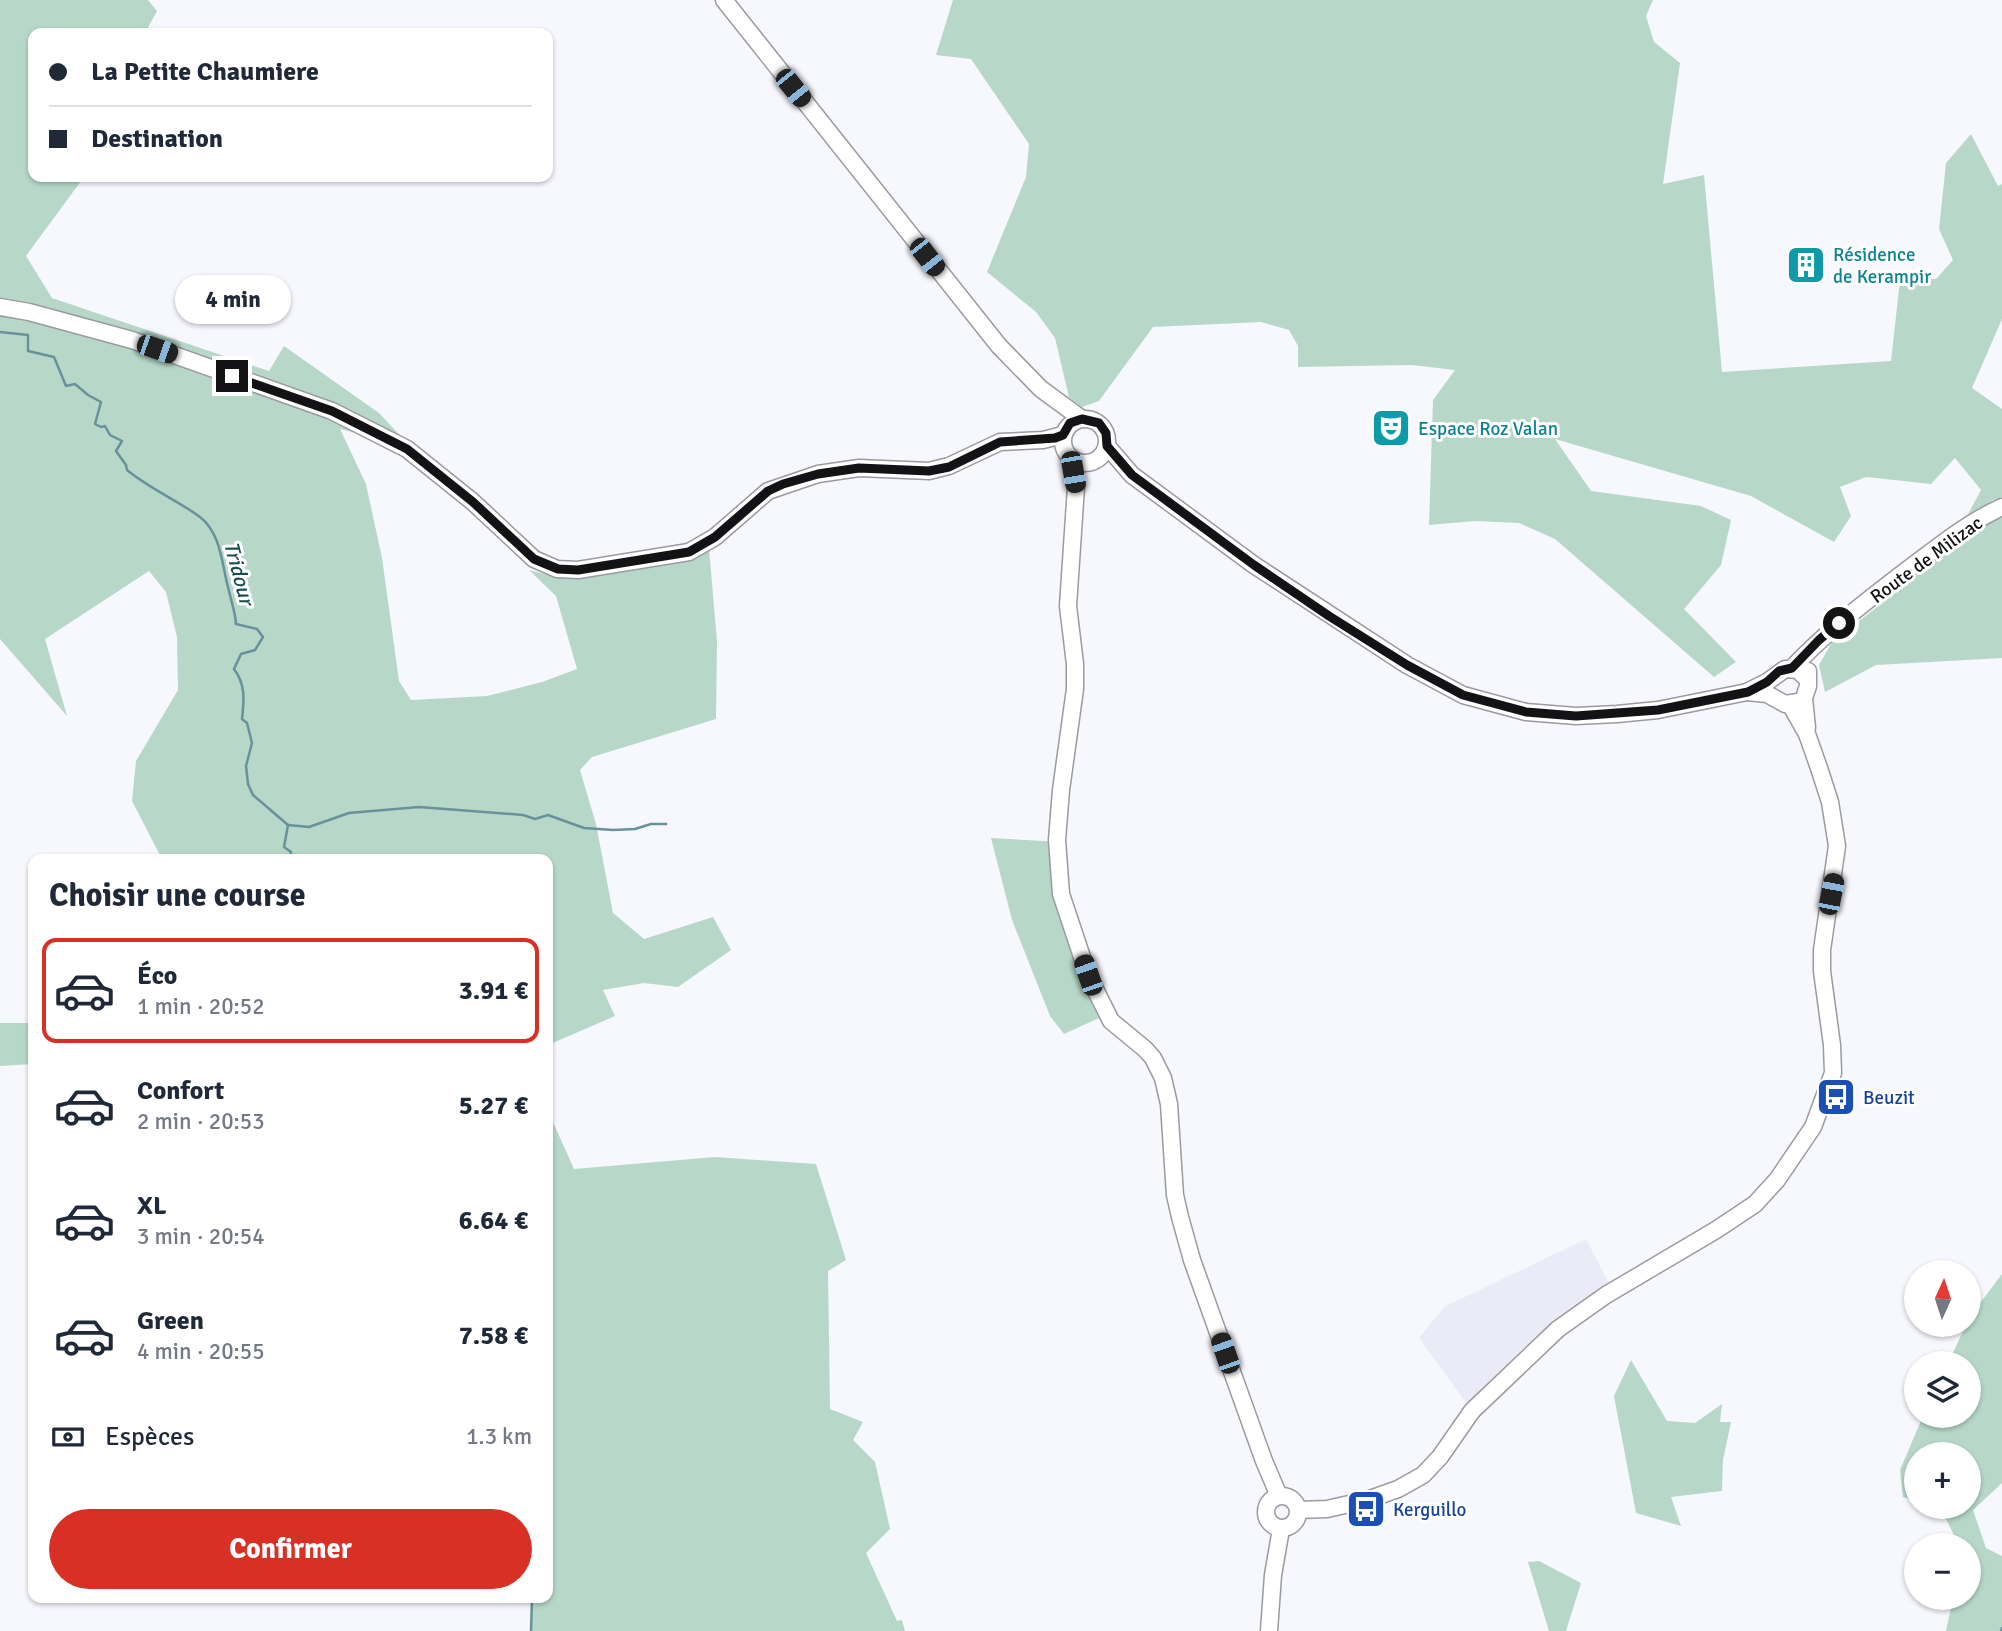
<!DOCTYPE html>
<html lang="fr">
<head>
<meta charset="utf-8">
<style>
  :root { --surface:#fff; --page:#f6f6f7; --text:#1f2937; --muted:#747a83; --line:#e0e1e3; --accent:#d93025 }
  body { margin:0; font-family:Signika,sans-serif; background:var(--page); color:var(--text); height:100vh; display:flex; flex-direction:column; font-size:26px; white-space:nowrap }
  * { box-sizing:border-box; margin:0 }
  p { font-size:23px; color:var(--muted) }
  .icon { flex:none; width:38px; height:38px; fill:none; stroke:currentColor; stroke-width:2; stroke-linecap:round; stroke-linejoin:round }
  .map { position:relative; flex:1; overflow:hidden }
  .side { position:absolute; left:28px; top:854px; width:525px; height:749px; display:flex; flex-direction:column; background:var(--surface); border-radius:14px; box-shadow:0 2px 5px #0004 }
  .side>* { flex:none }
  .guide { position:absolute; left:28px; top:28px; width:525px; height:154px; border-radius:14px; box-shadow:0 2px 5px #0004; display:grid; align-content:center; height:154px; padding:0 21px; background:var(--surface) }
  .needle { width:46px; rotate:3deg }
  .buttons { position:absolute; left:1904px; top:1260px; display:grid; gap:14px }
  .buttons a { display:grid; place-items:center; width:77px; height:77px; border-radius:50%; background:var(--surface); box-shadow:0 2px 5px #0004; font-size:35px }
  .end { position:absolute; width:32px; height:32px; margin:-16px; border:9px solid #131316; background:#fff; box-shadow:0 0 0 4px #fff }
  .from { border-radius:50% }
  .bubble { position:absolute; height:49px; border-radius:24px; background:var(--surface); box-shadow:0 2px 5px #0004; font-size:23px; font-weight:700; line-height:49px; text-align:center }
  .car { position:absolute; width:21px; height:42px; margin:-21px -10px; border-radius:9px; box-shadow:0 0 5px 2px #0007; background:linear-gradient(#222 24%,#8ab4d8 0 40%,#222 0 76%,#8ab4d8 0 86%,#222 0) }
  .guide b { display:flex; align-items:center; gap:24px; height:66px; font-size:26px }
  .guide b+b { border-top:2px solid var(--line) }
  .guide i { width:18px; height:18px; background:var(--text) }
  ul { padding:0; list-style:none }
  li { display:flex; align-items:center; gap:21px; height:105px; margin:0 14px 10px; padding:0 7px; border:4px solid transparent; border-radius:14px }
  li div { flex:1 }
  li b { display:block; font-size:26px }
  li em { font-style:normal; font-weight:700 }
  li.active { border-color:var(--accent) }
  li>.icon { width:63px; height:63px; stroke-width:1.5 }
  h2 { padding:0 21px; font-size:32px; line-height:84px }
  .pay { display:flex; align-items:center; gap:18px; height:77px; padding:0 21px; font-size:26px }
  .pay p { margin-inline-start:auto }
  .button { display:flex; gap:14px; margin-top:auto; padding:14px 21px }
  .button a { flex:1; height:80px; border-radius:42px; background:var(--accent); color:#fff; font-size:28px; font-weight:700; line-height:80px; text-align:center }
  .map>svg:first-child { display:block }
  .built { fill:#ebebf8 }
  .green { fill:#b7d8c8 }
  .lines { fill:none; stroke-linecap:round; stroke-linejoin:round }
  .stream { stroke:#68919c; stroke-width:2.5 }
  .secondary-casing { stroke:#9a9aa0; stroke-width:19 }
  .secondary { stroke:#fff; stroke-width:16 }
  .route { stroke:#131316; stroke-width:9 }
  .labels { text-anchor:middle; stroke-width:6; stroke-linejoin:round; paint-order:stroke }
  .culture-label { font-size:19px; fill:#0d838f; stroke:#fff; text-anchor:start }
  .street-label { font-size:19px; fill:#131316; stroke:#fff }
  .transit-label { font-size:19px; fill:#164399; stroke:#fff; text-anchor:start }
  .water-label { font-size:21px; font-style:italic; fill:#194b55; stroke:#fff }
</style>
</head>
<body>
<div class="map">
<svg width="2002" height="1631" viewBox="0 0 2002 1631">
  <rect width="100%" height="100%" fill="#f7f7fe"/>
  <polygon class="built" points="1586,1239 1610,1286 1469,1407 1419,1338 1444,1307"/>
  <g class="green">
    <polygon points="0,0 148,0 157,11 145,33 33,33 33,177 84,177 26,256 52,298 269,371 284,346 379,413 410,446 340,429 366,484 382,558 399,681 411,700 487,696 542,682 577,669 556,596 529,570 556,577 581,576 709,548 717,642 716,719 592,757 580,770 596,824 613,913 644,939 713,917 731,950 678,987 644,983 603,990 615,1016 548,1045 548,859 162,859 132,801 136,761 178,690 177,637 166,592 149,571 45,639 67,716 0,639"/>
    <polygon points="953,0 1653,0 1646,16 1654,42 1680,63 1663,184 1704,175 1722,372 1891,361 1900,280 1936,279 1953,260 1939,229 1946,163 1971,134 1998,186 2002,184 2002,319 1972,388 2002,409 2002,497 1993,500 1965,520 1981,490 1955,458 1931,484 1866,477 1840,487 1851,516 1834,542 1751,496 1555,439 1591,491 1701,506 1731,520 1721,565 1684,609 1736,662 1714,677 1555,539 1519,523 1475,521 1429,525 1433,400 1455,370 1412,365 1298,367 1298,346 1289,330 1261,322 1153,327 1099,401 1082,407 1069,397 1055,338 1036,312 987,272 1026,177 1029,144 971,59 936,55"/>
    <polygon points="2002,513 2002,658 1876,665 1825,692 1819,665 1832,642 1903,587 1948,548"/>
    <polygon points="991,838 1062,842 1064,875 1093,969 1112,1012 1064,1034 1050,1016 1012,920"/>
    <polygon points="0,1023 33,1023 33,1064 0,1066"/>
    <polygon points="548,1111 574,1169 715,1157 816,1164 846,1260 828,1271 830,1409 863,1422 853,1440 875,1462 890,1529 866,1553 897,1621 902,1620 905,1631 531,1631 532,1598 548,1598"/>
    <polygon points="2002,1274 2002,1483 1973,1510 1986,1548 2002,1556 2002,1631 1946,1631 1953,1598 1969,1598 1969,1545 1959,1545 1940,1507 1969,1507 1969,1454 1916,1454 1916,1500 1903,1497 1900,1470 1923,1416 1969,1416 1969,1363 1948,1363 1966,1325 1969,1325 1969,1318"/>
    <polygon points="1631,1360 1667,1421 1695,1423 1722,1404 1720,1422 1731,1422 1723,1460 1722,1491 1671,1497 1681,1526 1636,1513 1614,1396"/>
    <polygon points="1539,1561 1581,1583 1566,1631 1549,1631 1528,1562"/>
  </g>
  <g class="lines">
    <g class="stream">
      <path d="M0,332L28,335V351L54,357L66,386L75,384L88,395L101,402L95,424L101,427L105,426L110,435L122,441L116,451L126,465L127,470C150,489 177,500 200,517C221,533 222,565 228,587C231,601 235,610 236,624L257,629L263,637L255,650L241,654L234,669C246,685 244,700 242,719L247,723L252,743L246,766L248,784L253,795L288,825"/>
      <polyline points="288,825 309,827 349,813 419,807 523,815 535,819 548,815 584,828 613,830 635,829 651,824 666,824"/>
      <polyline points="288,825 284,847 291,852 290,859"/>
      <polyline points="531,1631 532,1598"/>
      <polyline points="2001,1631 2002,1628"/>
    </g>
    <g class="secondary-casing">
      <g id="secondary">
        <polyline points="724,0 999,346 1041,389 1082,419"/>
        <polyline points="0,307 29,312 132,340 332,411 407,449 473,502 534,559 557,569 578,570 689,552 715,537 768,491 818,474 859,468 929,471 949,466 1000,442 1043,440 1063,435"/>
        <circle cx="1085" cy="441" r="22"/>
        <polyline points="1107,446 1132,475 1254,565 1407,665 1463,695 1526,712 1576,716 1617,714 1658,710 1747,692 1767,682 1785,669 1798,670 1807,679"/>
        <polyline points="1071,459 1076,487 1068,606 1075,664 1075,689 1061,790 1057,840 1061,894 1088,975 1111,1021 1145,1049 1153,1058 1163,1078 1169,1104 1175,1195 1180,1217 1192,1260 1264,1461 1279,1496"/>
        <path d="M1792,668C1826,632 1864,603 1903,573C1937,548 1963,525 2002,507"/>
        <polyline points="1747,692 1767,694 1785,704 1798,702"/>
        <polyline points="1807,728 1804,698 1808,686 1808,671"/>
        <circle cx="1282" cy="1512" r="16"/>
        <polyline points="1298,1510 1327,1509 1367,1500 1398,1489 1423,1475 1440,1457 1472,1411 1558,1329 1606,1295 1716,1230 1755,1204 1777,1180 1813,1127 1833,1073 1832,1045 1822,971 1822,950 1837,846 1830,802 1819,768 1807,734 1790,704"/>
        <polyline points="1269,1631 1273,1575 1281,1529"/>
      </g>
    </g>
    <use href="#secondary" class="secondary"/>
  </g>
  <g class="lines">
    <polyline class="route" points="232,376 332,411 407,449 473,502 534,559 558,569 578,570 689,552 715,537 768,491 783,484 818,474 859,468 929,471 949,467 1000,442 1055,438 1063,435 1070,423 1082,419 1099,423 1106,433 1107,446 1132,475 1254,565 1329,616 1407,665 1463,695 1526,712 1576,716 1658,710 1748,692 1767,682 1779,671 1792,668 1819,640 1839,623"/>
  </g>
  <defs>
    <g id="building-square" transform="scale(2.0125)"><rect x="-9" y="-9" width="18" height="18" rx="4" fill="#0f9aa8" stroke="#fff"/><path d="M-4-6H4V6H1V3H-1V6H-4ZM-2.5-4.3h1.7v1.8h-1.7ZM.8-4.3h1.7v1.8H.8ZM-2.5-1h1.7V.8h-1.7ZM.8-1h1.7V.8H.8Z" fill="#fff"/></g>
    <g id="theatre-square" transform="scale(2.0125)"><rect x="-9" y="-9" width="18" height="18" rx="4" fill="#0f9aa8" stroke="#fff"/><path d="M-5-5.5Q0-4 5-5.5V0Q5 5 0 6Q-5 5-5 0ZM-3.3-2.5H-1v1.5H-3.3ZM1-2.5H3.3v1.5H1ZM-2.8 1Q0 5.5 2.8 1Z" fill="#fff"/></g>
    <g id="bus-square" transform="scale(2.0125)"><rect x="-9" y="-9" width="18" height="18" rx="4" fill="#1a4fb4" stroke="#fff"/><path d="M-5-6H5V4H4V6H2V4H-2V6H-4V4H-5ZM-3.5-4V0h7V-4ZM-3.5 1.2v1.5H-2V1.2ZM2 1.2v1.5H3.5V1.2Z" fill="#fff"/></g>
  </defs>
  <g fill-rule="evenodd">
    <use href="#building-square" x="1806" y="265"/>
    <use href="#theatre-square" x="1391" y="428"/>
    <use href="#bus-square" x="1836" y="1097"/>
    <use href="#bus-square" x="1366" y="1509"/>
  </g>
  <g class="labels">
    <g class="culture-label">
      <text x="1833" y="261">Résidence<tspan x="1833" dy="22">de Kerampir</tspan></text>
      <text x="1418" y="435">Espace Roz Valan</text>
    </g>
    <g class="street-label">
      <text transform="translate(1926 559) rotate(-36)" y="7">Route de Milizac</text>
    </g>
    <g class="transit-label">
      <text x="1863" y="1104">Beuzit</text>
      <text x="1393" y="1516">Kerguillo</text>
    </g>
    <g class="water-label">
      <text transform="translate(239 573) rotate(75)" y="7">Tridour</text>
    </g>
  </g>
</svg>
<div class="buttons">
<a><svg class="needle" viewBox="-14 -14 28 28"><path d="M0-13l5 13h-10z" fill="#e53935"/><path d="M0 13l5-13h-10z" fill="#747a83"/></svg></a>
<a><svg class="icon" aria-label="layers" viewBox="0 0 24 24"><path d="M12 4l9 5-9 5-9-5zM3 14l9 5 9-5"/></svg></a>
<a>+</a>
<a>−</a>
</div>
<i class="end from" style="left:1839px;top:623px"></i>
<i class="end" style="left:232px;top:376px"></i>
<div class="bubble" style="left:175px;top:275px;width:116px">4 min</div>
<i class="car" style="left:793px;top:88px;rotate:141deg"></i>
<i class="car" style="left:927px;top:257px;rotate:142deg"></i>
<i class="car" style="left:157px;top:349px;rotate:109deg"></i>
<i class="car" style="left:1073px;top:472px;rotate:170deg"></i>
<i class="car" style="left:1831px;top:894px;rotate:11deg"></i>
<i class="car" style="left:1088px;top:975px;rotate:341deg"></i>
<i class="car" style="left:1225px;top:1353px;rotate:341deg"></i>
<div class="guide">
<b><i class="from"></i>La Petite Chaumiere</b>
<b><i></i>Destination</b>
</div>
<section class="side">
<h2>Choisir une course</h2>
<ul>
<li class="active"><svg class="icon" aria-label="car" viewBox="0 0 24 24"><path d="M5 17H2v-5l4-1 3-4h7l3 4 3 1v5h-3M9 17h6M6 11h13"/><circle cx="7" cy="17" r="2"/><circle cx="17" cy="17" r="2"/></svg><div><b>Éco</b><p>1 min · 20:52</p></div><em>3.91 €</em></li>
<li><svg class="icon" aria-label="car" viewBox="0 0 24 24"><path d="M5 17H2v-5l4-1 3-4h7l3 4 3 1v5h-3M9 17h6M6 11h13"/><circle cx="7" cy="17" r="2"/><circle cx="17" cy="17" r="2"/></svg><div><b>Confort</b><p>2 min · 20:53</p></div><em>5.27 €</em></li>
<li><svg class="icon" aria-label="car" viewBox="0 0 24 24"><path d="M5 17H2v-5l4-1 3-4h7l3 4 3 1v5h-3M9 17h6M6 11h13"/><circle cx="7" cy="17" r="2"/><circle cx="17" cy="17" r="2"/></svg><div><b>XL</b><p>3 min · 20:54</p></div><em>6.64 €</em></li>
<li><svg class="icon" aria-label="car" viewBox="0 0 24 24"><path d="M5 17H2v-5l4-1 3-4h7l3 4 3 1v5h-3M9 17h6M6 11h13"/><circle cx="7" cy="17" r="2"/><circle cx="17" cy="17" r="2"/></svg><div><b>Green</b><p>4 min · 20:55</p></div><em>7.58 €</em></li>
</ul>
<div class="pay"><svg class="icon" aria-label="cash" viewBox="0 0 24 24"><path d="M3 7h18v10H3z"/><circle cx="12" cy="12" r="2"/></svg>Espèces<p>1.3 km</p></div>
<div class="button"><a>Confirmer</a></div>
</section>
</div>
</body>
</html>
